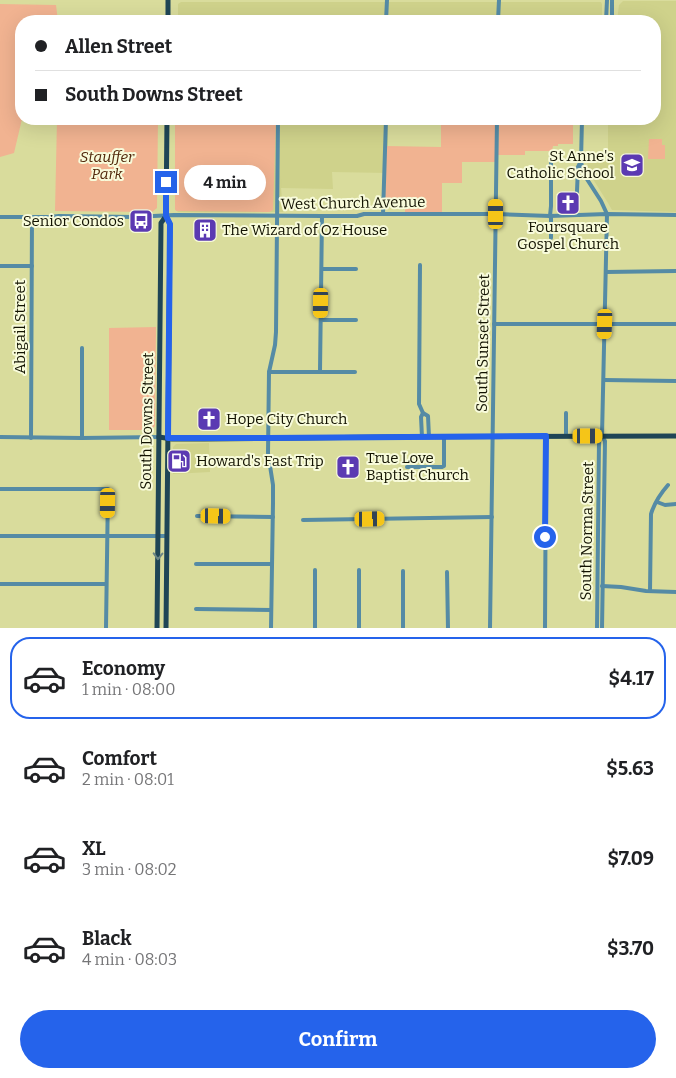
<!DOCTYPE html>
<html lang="en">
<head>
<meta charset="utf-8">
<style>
  :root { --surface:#fff; --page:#f6f6f6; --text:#202124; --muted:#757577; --line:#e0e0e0; --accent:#2563eb }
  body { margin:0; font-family:Bitter,serif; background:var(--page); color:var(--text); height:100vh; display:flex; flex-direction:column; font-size:19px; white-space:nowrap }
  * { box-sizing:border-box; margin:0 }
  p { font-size:16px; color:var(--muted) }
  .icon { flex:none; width:28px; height:28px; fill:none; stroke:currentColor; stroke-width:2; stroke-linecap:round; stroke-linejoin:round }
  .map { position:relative; height:628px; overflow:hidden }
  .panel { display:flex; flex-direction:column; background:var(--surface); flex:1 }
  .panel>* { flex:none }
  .top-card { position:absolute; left:15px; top:15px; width:646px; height:110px; border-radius:20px; box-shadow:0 5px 20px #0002; display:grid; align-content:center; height:110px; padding:0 20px; background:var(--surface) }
  .end { position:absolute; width:22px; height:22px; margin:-11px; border:6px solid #2563eb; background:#fff; box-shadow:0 0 0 2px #fff }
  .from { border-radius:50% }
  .bubble { position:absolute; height:35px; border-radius:18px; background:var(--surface); box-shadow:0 5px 20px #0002; font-size:16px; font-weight:700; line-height:35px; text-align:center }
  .car { position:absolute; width:15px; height:30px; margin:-15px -8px; border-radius:6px; box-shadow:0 0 4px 1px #0007; background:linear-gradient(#f5c518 24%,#345 0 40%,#f5c518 0 76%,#345 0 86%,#f5c518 0) }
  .top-card b { display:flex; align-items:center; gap:18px; height:48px; font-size:19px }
  .top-card b+b { border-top:1px solid var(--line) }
  .top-card i { width:12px; height:12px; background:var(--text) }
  ul { padding:9px 0 0; list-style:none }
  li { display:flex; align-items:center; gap:15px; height:82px; margin:0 10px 8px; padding:0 10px; border:2px solid transparent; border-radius:20px }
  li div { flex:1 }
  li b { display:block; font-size:19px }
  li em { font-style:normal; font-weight:700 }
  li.on { border-color:var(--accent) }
  li>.icon { width:45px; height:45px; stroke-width:1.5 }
  .action { display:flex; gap:10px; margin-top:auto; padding:10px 20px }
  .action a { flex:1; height:58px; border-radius:30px; background:var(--accent); color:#fff; font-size:20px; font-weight:700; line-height:58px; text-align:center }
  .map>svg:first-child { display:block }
  .built { fill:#cfd28b }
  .green { fill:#f1b391 }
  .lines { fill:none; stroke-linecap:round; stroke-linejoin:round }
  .minor { stroke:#558ba5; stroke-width:4 }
  .major { stroke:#1f4556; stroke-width:5 }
  .oneway { stroke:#6b8585 }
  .route { stroke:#2563eb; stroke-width:6 }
  .labels { text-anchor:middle; stroke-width:4; stroke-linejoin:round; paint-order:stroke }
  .poi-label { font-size:15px; fill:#121200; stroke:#f8fbdb; text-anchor:start }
  .park-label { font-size:15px; font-style:italic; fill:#51270a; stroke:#f8fbdb }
  .street-label { font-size:15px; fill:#121200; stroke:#f8fbdb }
</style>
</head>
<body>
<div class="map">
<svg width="676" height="628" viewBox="0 0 676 628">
  <rect width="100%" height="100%" fill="#d9dc9c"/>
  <g class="built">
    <polygon points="623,1 676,1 676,212 612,210 608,203 588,171 587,159 608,159 608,119 655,119 655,21 617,21 619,5"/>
    <polygon points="181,2 601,2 602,4 602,21 178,21 178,4"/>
    <polygon points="176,119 388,119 388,173 332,172 333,189 281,188 283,212 178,212 175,209"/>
    <polygon points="209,443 210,472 173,474 173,447 176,444"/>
  </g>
  <g class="green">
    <polygon points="0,4 56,5 58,21 21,21 22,119 14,153 0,157"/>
    <polygon points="57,119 158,119 157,208 152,212 55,211"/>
    <polygon points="175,119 276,119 273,210 269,212 176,211 175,209"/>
    <polygon points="441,119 495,119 495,162 462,162 462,183 442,183 442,213 405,212 405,198 385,198 386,146 441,147"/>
    <polygon points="499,119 573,119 573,144 558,144 558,146 553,146 552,151 525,151 525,155 498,155"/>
    <polygon points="649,139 662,139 662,145 665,145 665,159 648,159"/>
    <polygon points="156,327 155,426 151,430 109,430 109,328"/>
  </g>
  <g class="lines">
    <g class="minor">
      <polyline points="612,0 612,21"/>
      <polyline points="386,21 387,0"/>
      <polyline points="498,21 499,0"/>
      <polyline points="606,21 607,0"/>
      <polyline points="582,119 581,161 583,173 601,201 607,214 602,436 605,441 602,628"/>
      <polyline points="551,155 551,206 550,216 551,218 551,238"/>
      <polyline points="383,214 386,119"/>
      <polyline points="576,215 578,167 581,161"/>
      <polyline points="0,217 49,217 59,216 133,217 174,215 322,216 357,216 364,214 496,214 550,216 607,214 676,215"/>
      <polyline points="420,265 419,404 423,413 428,416 429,437"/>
      <polyline points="0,266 32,266"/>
      <polyline points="322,269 356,269"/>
      <polyline points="606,272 676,271"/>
      <polyline points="321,320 356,320"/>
      <polyline points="494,324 676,324"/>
      <polyline points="320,371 322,216"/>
      <polyline points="269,372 355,372"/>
      <polyline points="604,380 676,381"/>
      <polyline points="566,436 566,413"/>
      <polyline points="0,437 82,438 159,437"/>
      <polyline points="422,437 421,417 423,413"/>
      <polyline points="31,438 32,217"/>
      <polyline points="82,438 82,348"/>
      <polyline points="407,467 442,467 444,466 444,436"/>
      <polyline points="0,489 108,489 106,628"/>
      <polyline points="657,502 665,505 676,504"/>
      <polyline points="197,516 273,517"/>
      <polyline points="303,520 492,517"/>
      <polyline points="0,536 166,536"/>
      <polyline points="196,564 272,564"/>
      <polyline points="447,572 448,628"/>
      <polyline points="0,584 106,584"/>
      <polyline points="602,586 621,587 646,591 676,592"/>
      <path d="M650,591L651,514C654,504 661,493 668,485"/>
      <polyline points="196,609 271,610"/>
      <polyline points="271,628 273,503 273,485 268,453 269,372 275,345 276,332 278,119"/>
      <polyline points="315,628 315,570"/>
      <polyline points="359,628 359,570"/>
      <polyline points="403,628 403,571"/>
      <polyline points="490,628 497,119"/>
      <polyline points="545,628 546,436"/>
      <polyline points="597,628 599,441 602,436"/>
    </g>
    <g class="major">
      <polyline points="168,21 168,0"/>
      <polyline points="159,437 172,439 204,439 387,437 676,436"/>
      <polyline points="157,628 161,223 166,216"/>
      <polyline points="166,628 170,224 166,216 167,119"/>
    </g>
  </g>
  <defs><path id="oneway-chevron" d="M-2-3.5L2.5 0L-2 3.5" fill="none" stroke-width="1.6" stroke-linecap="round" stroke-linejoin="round" transform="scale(1.25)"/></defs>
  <use class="oneway" href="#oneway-chevron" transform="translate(158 556) rotate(91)"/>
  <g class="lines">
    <polyline class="route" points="166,182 166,216 170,224 168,438 268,438 546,436 545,537"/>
  </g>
  <defs>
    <g id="school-square" transform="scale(1.25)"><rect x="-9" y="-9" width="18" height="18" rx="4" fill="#5b3ab2" stroke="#f8fbdb"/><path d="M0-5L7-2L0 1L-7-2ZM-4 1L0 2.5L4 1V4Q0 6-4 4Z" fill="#fff"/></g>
    <g id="church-square" transform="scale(1.25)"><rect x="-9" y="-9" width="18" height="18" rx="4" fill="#5b3ab2" stroke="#f8fbdb"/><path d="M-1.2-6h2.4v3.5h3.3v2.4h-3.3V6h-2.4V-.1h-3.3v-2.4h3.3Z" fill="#fff"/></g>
    <g id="bus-square" transform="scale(1.25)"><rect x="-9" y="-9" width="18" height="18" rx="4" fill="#5b3ab2" stroke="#f8fbdb"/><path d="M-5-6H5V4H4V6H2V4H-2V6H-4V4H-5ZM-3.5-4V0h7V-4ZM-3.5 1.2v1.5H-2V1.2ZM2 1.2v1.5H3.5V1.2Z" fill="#fff"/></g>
    <g id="building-square" transform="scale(1.25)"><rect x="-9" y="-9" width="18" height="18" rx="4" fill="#5b3ab2" stroke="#f8fbdb"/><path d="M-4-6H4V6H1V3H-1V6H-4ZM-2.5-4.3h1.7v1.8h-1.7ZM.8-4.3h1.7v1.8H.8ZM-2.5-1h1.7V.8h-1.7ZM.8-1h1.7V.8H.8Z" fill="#fff"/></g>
    <g id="fuel-square" transform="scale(1.25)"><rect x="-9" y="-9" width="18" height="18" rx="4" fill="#5b3ab2" stroke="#f8fbdb"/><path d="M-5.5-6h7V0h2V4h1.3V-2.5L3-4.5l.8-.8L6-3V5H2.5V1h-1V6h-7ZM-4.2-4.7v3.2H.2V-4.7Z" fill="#fff"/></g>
  </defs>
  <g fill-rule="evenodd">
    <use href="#school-square" x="632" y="165"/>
    <use href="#church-square" x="568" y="203"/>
    <use href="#bus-square" x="141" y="221"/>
    <use href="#building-square" x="205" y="230"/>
    <use href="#church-square" x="209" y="419"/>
    <use href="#fuel-square" x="179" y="461"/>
    <use href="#church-square" x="348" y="467"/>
  </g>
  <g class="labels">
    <g class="poi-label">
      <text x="614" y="161" text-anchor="end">St Anne's<tspan x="614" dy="17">Catholic School</tspan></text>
      <text x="124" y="226" text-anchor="end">Senior Condos</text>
      <text x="568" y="232" text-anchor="middle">Foursquare<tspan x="568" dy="17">Gospel Church</tspan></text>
      <text x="222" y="235">The Wizard of Oz House</text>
      <text x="226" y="424">Hope City Church</text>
      <text x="366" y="463">True Love<tspan x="366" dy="17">Baptist Church</tspan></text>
      <text x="196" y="466">Howard's Fast Trip</text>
    </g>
    <g class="park-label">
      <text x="107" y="162">Stauffer<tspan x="107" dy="17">Park</tspan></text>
    </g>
    <g class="street-label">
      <text transform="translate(353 203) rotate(-1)" y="5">West Church Avenue</text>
      <text transform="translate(20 327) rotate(-90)" y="5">Abigail Street</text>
      <text transform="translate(483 343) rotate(-89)" y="5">South Sunset Street</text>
      <text transform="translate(147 421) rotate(-89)" y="5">South Downs Street</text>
      <text transform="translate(587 531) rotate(-89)" y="5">South Norma Street</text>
    </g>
  </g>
</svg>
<i class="end from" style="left:545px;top:537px"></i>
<i class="end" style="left:166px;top:182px"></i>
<div class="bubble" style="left:184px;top:165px;width:82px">4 min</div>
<i class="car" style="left:496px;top:214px;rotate:0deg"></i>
<i class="car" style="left:321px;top:303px;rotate:181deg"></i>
<i class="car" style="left:605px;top:324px;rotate:182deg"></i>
<i class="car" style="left:588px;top:436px;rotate:90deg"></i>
<i class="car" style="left:108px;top:503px;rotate:181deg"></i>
<i class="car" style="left:216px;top:516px;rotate:91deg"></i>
<i class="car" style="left:370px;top:519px;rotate:89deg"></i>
<div class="top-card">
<b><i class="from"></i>Allen Street</b>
<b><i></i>South Downs Street</b>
</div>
</div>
<section class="panel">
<ul>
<li class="on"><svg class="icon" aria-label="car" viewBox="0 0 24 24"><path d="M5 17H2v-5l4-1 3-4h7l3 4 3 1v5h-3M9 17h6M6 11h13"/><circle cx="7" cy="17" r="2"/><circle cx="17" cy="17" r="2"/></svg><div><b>Economy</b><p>1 min · 08:00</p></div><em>$4.17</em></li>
<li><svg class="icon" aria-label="car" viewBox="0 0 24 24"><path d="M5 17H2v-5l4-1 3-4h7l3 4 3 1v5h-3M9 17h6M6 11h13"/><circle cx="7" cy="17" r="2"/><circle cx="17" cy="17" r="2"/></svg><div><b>Comfort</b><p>2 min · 08:01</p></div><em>$5.63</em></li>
<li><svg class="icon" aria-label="car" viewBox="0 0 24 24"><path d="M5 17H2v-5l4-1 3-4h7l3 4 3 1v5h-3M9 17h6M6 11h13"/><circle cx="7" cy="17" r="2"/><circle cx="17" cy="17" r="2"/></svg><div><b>XL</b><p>3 min · 08:02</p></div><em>$7.09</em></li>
<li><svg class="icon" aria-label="car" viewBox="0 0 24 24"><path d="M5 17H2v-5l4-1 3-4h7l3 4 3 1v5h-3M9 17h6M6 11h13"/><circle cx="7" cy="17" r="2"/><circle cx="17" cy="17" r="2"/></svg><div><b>Black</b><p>4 min · 08:03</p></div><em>$3.70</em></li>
</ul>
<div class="action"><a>Confirm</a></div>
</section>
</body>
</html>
